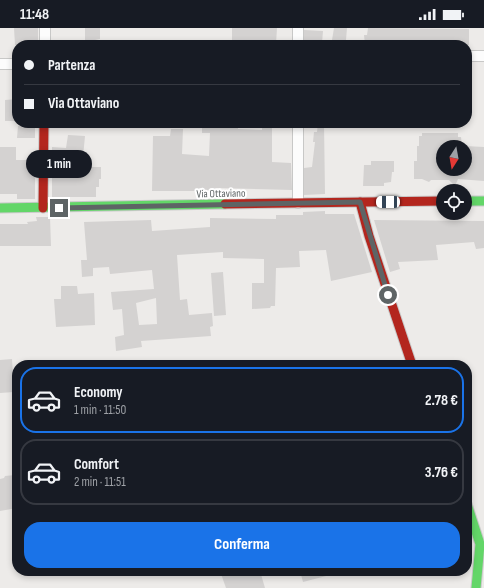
<!DOCTYPE html>
<html lang="it">
<head>
<meta charset="utf-8">
<style>
  :root { --surface:#171b24; --page:#242831; --text:#f1f3f6; --muted:#9ea1a6; --line:#363941; --accent:#1a73e8 }
  body { margin:0; font-family:"Sofia Sans Condensed",sans-serif; background:var(--page); color:var(--text); height:100vh; display:flex; flex-direction:column; font-size:15px; white-space:nowrap }
  * { box-sizing:border-box; margin:0 }
  p { font-size:13px; color:var(--muted) }
  .icon { flex:none; width:22px; height:22px; fill:none; stroke:currentColor; stroke-width:2; stroke-linecap:round; stroke-linejoin:round }
  .map { position:relative; flex:1; overflow:hidden }
  .drawer { position:absolute; left:12px; top:332px; width:460px; height:216px; display:flex; flex-direction:column; background:var(--surface); border-radius:16px; box-shadow:0 2px 6px #0003 }
  .drawer>* { flex:none }
  .top-card { position:absolute; left:12px; top:12px; width:460px; height:88px; border-radius:16px; box-shadow:0 2px 6px #0003; display:grid; align-content:center; height:88px; padding:0 12px; background:var(--surface) }
  .needle { width:26px; rotate:191deg }
  .fabs { position:absolute; left:436px; top:112px; display:grid; gap:8px }
  .fabs a { display:grid; place-items:center; width:36px; height:36px; border-radius:50%; background:var(--surface); box-shadow:0 2px 6px #0003; font-size:20px }
  .end { position:absolute; width:18px; height:18px; margin:-9px; border:5px solid #5e6465; background:#fff; box-shadow:0 0 0 2px #fff }
  .from { border-radius:50% }
  .bubble { position:absolute; height:28px; border-radius:14px; background:var(--surface); box-shadow:0 2px 6px #0003; font-size:13px; font-weight:700; line-height:28px; text-align:center }
  .car { position:absolute; width:12px; height:24px; margin:-12px -6px; border-radius:5px; box-shadow:0 0 3px 1px #0007; background:linear-gradient(#fff 24%,#345 0 40%,#fff 0 76%,#345 0 86%,#fff 0) }
  .top-card b { display:flex; align-items:center; gap:14px; height:38px; font-size:15px }
  .top-card b+b { border-top:1px solid var(--line) }
  .top-card i { width:10px; height:10px; background:var(--text) }
  ul { padding:7px 0 0; list-style:none }
  li { display:flex; align-items:center; gap:12px; height:66px; margin:0 8px 6px; padding:0 4px; border:2px solid var(--line); border-radius:16px }
  li div { flex:1 }
  li b { display:block; font-size:15px }
  li em { font-style:normal; font-weight:700 }
  li.current { border-color:var(--accent) }
  li>.icon { width:36px; height:36px; stroke-width:1.5 }
  .cta { display:flex; gap:8px; margin-top:auto; padding:8px 12px }
  .cta a { flex:1; height:46px; border-radius:16px; background:var(--accent); color:#fff; font-size:16px; font-weight:700; line-height:46px; text-align:center }
  .status { display:flex; justify-content:space-between; align-items:center; height:28px; padding:0 20px; background:var(--surface); direction:ltr }
  .status svg { height:11px; fill:currentColor }
  .map>svg:first-child { display:block }
  .building { fill:#d4d2d1; fill-rule:evenodd }
  .lines { fill:none; stroke-linecap:round; stroke-linejoin:round }
  .street-casing { stroke:#c8c8c7; stroke-width:12 }
  .fast-casing { stroke:#c9c9c9; stroke-width:11 }
  .jam-casing { stroke:#c9c9c9; stroke-width:11 }
  .street { stroke:#fcfcfc; stroke-width:10 }
  .fast { stroke:#63d668; stroke-width:9 }
  .jam { stroke:#b3261e; stroke-width:9 }
  .route { stroke:#5e6465; stroke-width:5 }
  .labels { text-anchor:middle; stroke-width:4; stroke-linejoin:round; paint-order:stroke }
  .street-label { font-size:11px; fill:#5e6465; stroke:#fff }
</style>
</head>
<body>
<div class="status"><b>11:48</b><svg viewBox="0 0 49 12"><path d="M0 12V9h3v3zM5 12V6h3v6zM10 12V3h3v9zM15 12V0h3v12zM26 1h20v11H26zM47 4h2v5h-2z"/></svg></div>
<div class="map">
<svg width="484" height="560" viewBox="0 0 484 560">
  <rect width="100%" height="100%" fill="#edebe9"/>
  <g class="building">
    <polygon points="14,0 38,0 38,13 34,13 34,17 15,17"/>
    <polygon points="85,0 100,0 100,11 85,14"/>
    <polygon points="232,0 277,0 276,16 232,15"/>
    <polygon points="334,0 347,0 346,12 332,12"/>
    <polygon points="368,0 469,1 469,17 365,17 364,7 367,7"/>
    <polygon points="304,2 323,3 322,15 304,14"/>
    <polygon points="17,71 17,93 5,93 5,72"/>
    <polygon points="202,95 238,95 238,101 262,102 262,95 272,95 272,134 291,135 292,162 217,160 216,163 152,163 153,108 170,108 171,101 183,101 182,126 209,128 210,105 202,105"/>
    <polygon points="318,95 324,95 325,166 304,167 304,140 312,139 315,114 313,114 314,104 317,104"/>
    <polygon points="18,98 35,98 35,110 17,110"/>
    <polygon points="422,105 458,105 458,109 461,109 462,119 443,119 443,141 465,141 465,118 484,119 484,153 458,151 455,158 449,152 431,152 429,154 422,151 414,151 414,133 417,133 417,118 419,118 419,108 422,108"/>
    <polygon points="68,107 85,108 82,139 101,139 101,151 99,151 99,159 96,159 96,169 52,169 52,119 66,120"/>
    <polygon points="0,119 16,119 16,132 35,132 35,171 17,171 17,166 0,166"/>
    <polygon points="371,133 394,133 394,144 392,144 391,154 384,155 384,158 363,158 364,137 371,137"/>
    <path d="M325,183V186H354L372,244L331,253L326,222L299,223L300,239L276,240L275,278H271L270,280L252,281V255H264V231L223,230V224L177,227L180,272L187,271L189,287L212,285L213,298L210,299L211,308L141,313L142,319L116,323L115,309L124,307L122,281L113,282L111,264L154,261L152,242L110,246L109,239L93,240V248L82,249L81,232H87L84,194L151,192L152,203L210,199V190L276,191V187H303V184ZM156,270L157,296L139,297L136,275Z"/>
    <polygon points="36,189 50,189 51,218 0,218 0,196 28,196 27,194 37,193"/>
    <polygon points="374,192 484,193 484,220 476,221 474,214 436,217 438,232 398,234 400,241 390,244"/>
    <polygon points="223,244 226,287 214,288 211,245"/>
    <polygon points="61,258 77,258 78,266 94,265 95,297 56,299 54,271 61,271"/>
    <polygon points="12,331 14,364 0,365 0,332"/>
    <polygon points="15,447 17,480 0,483 0,451 4,450 5,448"/>
    <polygon points="220,543 260,543 265,560 226,560"/>
    <polygon points="300,543 330,543 330,547 303,554"/>
  </g>
  <g class="lines">
    <g class="street-casing">
      <g id="street">
        <polyline points="45,17 45,0"/>
        <polyline points="298,17 298,0"/>
        <polyline points="467,28 484,28"/>
        <polyline points="0,36 17,36"/>
        <polyline points="298,95 298,175"/>
      </g>
    </g>
    <g class="fast-casing">
      <g id="fast">
        <polyline points="465,173 484,173"/>
        <polyline points="0,180 225,176"/>
        <polyline points="467,476 480,516 476,560"/>
      </g>
    </g>
    <g class="jam-casing">
      <g id="jam">
        <polyline points="360,174 369,208 412,337"/>
        <polyline points="225,176 443,173"/>
        <polyline points="43,180 44,95"/>
      </g>
    </g>
    <use href="#street" class="street"/>
    <use href="#fast" class="fast"/>
    <use href="#jam" class="jam"/>
  </g>
  <g class="lines">
    <polyline class="route" points="59,180 360,174 388,267"/>
  </g>
  <g class="labels">
    <g class="street-label">
      <text transform="translate(221 165) rotate(-1)" y="4">Via Ottaviano</text>
    </g>
  </g>
</svg>
<div class="fabs">
<a><svg class="needle" viewBox="-14 -14 28 28"><path d="M0-13l5 13h-10z" fill="#e53935"/><path d="M0 13l5-13h-10z" fill="#9ea1a6"/></svg></a>
<a><svg class="icon" aria-label="locate" viewBox="0 0 24 24"><circle cx="12" cy="12" r="6"/><path d="M12 2v4M12 18v4M2 12h4M18 12h4"/></svg></a>
</div>
<i class="end from" style="left:388px;top:267px"></i>
<i class="end" style="left:59px;top:180px"></i>
<div class="bubble" style="left:26px;top:122px;width:66px">1 min</div>
<i class="car" style="left:388px;top:174px;rotate:270deg"></i>
<div class="top-card">
<b><i class="from"></i>Partenza</b>
<b><i></i>Via Ottaviano</b>
</div>
<section class="drawer">
<ul>
<li class="current"><svg class="icon" aria-label="car" viewBox="0 0 24 24"><path d="M5 17H2v-5l4-1 3-4h7l3 4 3 1v5h-3M9 17h6M6 11h13"/><circle cx="7" cy="17" r="2"/><circle cx="17" cy="17" r="2"/></svg><div><b>Economy</b><p>1 min · 11:50</p></div><em>2.78 €</em></li>
<li><svg class="icon" aria-label="car" viewBox="0 0 24 24"><path d="M5 17H2v-5l4-1 3-4h7l3 4 3 1v5h-3M9 17h6M6 11h13"/><circle cx="7" cy="17" r="2"/><circle cx="17" cy="17" r="2"/></svg><div><b>Comfort</b><p>2 min · 11:51</p></div><em>3.76 €</em></li>
</ul>
<div class="cta"><a>Conferma</a></div>
</section>
</div>
</body>
</html>
